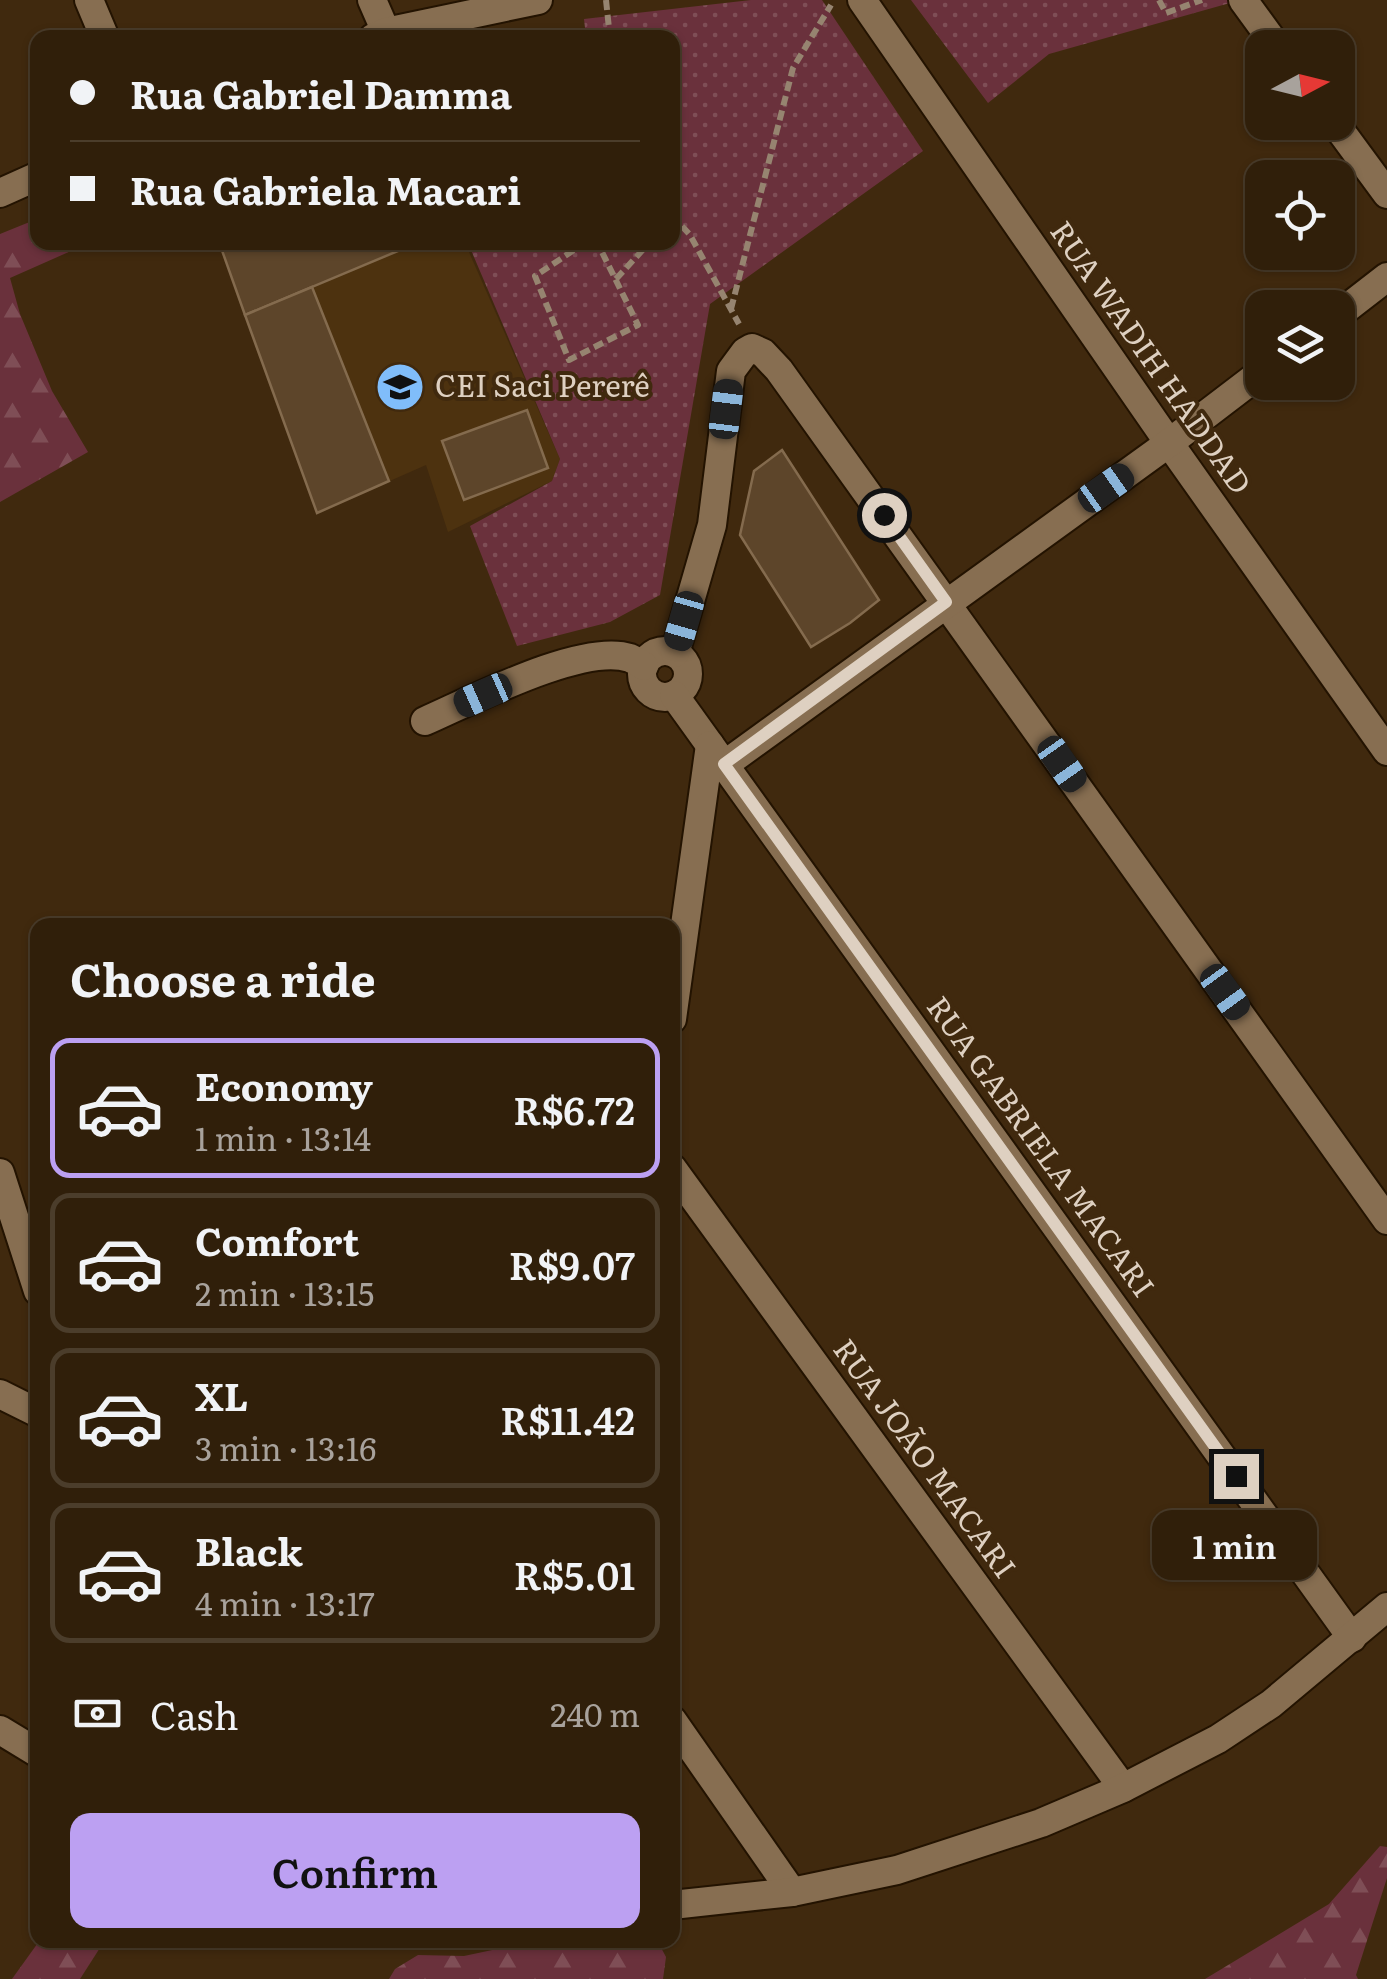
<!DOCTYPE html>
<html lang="en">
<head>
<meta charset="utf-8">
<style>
  :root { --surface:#301f0a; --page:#382713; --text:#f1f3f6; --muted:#a8a29c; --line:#4b3d2b; --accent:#bca0f2 }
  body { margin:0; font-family:Literata,serif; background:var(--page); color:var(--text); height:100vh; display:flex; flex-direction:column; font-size:38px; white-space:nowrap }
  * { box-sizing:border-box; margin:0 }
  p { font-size:32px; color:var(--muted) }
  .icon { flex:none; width:55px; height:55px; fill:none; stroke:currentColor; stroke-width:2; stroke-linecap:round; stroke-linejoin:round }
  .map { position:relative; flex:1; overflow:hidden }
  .drawer { position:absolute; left:30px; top:918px; width:650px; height:1030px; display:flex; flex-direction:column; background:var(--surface); border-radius:20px; box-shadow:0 2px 8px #0004,0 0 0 2px var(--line) }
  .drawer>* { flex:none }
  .banner { position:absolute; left:30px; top:30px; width:650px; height:220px; border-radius:20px; box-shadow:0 2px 8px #0004,0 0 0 2px var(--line); display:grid; align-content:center; height:220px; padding:0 40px; background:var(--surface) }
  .needle { width:65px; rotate:83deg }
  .tools { position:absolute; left:1245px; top:30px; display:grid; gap:20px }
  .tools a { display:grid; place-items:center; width:110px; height:110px; border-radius:20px; background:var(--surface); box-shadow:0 2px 8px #0004,0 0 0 2px var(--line); font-size:50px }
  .end { position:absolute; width:45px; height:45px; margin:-22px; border:12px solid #ded0c1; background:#111; box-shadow:0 0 0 5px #111 }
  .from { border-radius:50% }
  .bubble { position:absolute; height:70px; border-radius:20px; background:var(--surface); box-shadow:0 2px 8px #0004,0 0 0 2px var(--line); font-size:32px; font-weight:600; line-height:70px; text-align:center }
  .car { position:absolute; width:30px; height:60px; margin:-30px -15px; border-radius:12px; box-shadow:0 0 8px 2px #0007; background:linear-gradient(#222 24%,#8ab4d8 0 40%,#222 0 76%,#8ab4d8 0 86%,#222 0) }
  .banner b { display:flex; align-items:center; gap:35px; height:95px; font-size:38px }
  .banner b+b { border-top:2px solid var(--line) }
  .banner i { width:25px; height:25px; background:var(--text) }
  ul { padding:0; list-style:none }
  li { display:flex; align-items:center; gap:30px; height:140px; margin:0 20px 15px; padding:0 20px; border:5px solid var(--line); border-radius:20px }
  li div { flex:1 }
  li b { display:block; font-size:38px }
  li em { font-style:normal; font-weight:600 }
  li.active { border-color:var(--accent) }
  li>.icon { width:90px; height:90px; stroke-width:1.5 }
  h2 { padding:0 40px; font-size:45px; line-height:120px }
  .pay { display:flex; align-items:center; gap:25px; height:110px; padding:0 40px; font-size:38px }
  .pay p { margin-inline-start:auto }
  .cta { display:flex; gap:20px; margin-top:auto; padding:20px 40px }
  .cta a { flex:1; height:115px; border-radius:20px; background:var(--accent); color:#111; font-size:40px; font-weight:600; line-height:115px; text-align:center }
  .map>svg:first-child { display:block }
  .built { fill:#4d320f }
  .forest { fill:url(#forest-firs) }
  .park { fill:url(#park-dots) }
  .building { fill:#5d452a; stroke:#846b4e; stroke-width:2.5 }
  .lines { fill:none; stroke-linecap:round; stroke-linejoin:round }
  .minor-casing { stroke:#231301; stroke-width:32 }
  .tertiary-casing { stroke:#231301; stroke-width:32 }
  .path { stroke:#968470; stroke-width:6; stroke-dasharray:10 5; stroke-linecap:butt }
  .minor { stroke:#876e51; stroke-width:28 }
  .tertiary { stroke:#876e51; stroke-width:28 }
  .route { stroke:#ded0c1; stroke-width:12 }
  .labels { text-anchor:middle; stroke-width:8; stroke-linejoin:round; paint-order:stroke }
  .street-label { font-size:30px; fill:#ded0c1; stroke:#40290e }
  .poi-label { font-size:30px; fill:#ded0c1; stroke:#40290e; text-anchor:start }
</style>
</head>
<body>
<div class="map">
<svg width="1387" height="1979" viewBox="0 0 1387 1979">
  <defs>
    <pattern id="forest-firs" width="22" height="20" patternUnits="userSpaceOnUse" patternTransform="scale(2.5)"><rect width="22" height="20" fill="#6a313c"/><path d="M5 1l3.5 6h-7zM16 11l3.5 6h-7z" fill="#7f4e56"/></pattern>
    <pattern id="park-dots" width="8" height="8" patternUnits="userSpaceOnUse" patternTransform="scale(2.5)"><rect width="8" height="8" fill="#6a313c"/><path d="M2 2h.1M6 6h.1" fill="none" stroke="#7f4e56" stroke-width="1.8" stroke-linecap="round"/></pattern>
  </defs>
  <rect width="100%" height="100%" fill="#40290e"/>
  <polygon class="built" points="219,243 465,243 560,459 552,481 448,532 426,465 317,513"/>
  <g class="forest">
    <polygon points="37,219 38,242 89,243 10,278 20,314 52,391 88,452 0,502 0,234"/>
    <polygon points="1380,1846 1387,1847 1387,1878 1356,1975 1358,1979 1205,1979 1329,1904"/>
    <polygon points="40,1940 105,1940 80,1979 12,1979"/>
    <polygon points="539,1940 643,1940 658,1942 666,1957 663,1979 389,1979 395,1969 418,1955 464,1956"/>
  </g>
  <g class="park">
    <polygon points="751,0 822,0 923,151 710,304 660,595 610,622 517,646 470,526 552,481 560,459 468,243 672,242 672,38 586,37 584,19"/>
    <polygon points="911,0 1236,0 1237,1 1049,54 988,103"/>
  </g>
  <g class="building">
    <polygon points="219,242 402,242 405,248 245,315"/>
    <polygon points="312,287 389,481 317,513 245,315"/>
    <polygon points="527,410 548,468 464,500 442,441"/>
    <polygon points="782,450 879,600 850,623 811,647 740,535 754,471"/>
  </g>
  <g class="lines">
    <g class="minor-casing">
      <g id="minor">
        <polyline points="89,0 105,38"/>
        <polyline points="372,0 386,32"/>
        <polyline points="862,0 1169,443 1387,751"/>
        <polyline points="1243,0 1278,48"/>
        <polyline points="373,38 386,32 538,0"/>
        <polyline points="1334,122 1387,194"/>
        <polyline points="0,193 38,176"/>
        <polyline points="1338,315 1387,277"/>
        <circle cx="665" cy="674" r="23"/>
        <polyline points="675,653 712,525 731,371 745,352 752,348 763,353 779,370 1387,1220"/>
        <polyline points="674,695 1352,1638"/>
        <path d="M425,721C471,701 583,642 630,658C635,660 639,663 644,666"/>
        <polyline points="724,765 1169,443 1262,372"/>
        <polyline points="672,1019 710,745"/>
        <polyline points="672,1168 1123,1788"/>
        <polyline points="0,1173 38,1291"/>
        <polyline points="0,1394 38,1413"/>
        <polyline points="672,1720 792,1892"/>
      </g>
    </g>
    <g class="tertiary-casing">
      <g id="tertiary">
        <polyline points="0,1730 38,1753"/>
        <polyline points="672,1905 792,1892 897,1870 1041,1823 1123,1788 1218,1739 1271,1704 1387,1607"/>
      </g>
    </g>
    <g class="path">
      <polyline points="606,0 610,38"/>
      <polyline points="1159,0 1166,13 1202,0"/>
      <polyline points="672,215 690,235 739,324"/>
      <polyline points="586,242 535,276 569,360 638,325 597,242"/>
      <polyline points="616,279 650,242"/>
      <polyline points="731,309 793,68 831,5"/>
    </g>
    <use href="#minor" class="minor"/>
    <use href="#tertiary" class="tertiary"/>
  </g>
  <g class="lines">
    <polyline class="route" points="884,515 946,602 724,764 1236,1476"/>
  </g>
  <defs>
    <g id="school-disc" transform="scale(2.5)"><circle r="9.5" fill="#80bdfa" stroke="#40290e"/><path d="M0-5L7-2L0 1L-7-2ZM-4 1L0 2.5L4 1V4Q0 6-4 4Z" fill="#111"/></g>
  </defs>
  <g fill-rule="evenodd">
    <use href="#school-disc" x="400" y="387"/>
  </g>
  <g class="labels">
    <g class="street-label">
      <text transform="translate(1150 358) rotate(55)" y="10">RUA WADIH HADDAD</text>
      <text transform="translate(1040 1147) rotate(54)" y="10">RUA GABRIELA MACARI</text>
      <text transform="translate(924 1459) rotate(54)" y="10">RUA JOÃO MACARI</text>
    </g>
    <g class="poi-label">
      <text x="435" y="397">CEI Saci Pererê</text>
    </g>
  </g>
</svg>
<div class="tools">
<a><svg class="needle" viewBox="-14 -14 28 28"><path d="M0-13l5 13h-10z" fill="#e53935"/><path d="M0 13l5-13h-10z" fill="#a8a29c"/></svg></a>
<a><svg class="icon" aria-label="locate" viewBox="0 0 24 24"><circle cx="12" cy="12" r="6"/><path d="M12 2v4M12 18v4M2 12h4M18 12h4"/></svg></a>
<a><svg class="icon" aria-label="layers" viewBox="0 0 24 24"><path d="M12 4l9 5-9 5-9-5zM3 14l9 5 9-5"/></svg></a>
</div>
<i class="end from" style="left:884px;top:515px"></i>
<i class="end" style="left:1236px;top:1476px"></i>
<div class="bubble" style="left:1152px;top:1510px;width:165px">1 min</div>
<i class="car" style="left:726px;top:409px;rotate:7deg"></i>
<i class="car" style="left:1106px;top:488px;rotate:55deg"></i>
<i class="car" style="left:684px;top:621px;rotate:196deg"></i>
<i class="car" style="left:483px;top:695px;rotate:246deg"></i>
<i class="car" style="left:1062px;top:764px;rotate:145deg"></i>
<i class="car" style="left:1225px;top:992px;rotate:144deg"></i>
<div class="banner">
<b><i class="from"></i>Rua Gabriel Damma</b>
<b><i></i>Rua Gabriela Macari</b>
</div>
<section class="drawer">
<h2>Choose a ride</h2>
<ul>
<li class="active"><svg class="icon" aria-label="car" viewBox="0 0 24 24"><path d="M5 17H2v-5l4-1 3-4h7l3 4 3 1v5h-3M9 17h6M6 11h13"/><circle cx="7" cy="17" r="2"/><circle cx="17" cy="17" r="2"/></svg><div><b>Economy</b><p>1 min · 13:14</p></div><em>R$6.72</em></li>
<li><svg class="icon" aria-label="car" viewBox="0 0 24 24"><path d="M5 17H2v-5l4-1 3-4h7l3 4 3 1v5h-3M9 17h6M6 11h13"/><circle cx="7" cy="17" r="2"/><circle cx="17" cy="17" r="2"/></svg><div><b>Comfort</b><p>2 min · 13:15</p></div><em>R$9.07</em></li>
<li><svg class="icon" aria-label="car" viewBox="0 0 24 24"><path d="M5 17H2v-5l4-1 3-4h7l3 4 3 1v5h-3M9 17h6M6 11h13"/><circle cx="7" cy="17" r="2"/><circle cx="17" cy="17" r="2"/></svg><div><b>XL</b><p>3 min · 13:16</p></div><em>R$11.42</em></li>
<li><svg class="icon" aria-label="car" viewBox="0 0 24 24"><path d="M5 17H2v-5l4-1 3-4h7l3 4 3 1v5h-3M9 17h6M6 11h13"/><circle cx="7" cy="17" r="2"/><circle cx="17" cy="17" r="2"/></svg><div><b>Black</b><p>4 min · 13:17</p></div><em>R$5.01</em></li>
</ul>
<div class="pay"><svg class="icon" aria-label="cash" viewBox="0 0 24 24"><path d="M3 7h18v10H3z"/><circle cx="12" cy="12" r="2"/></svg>Cash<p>240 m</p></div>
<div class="cta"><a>Confirm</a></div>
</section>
</div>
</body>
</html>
